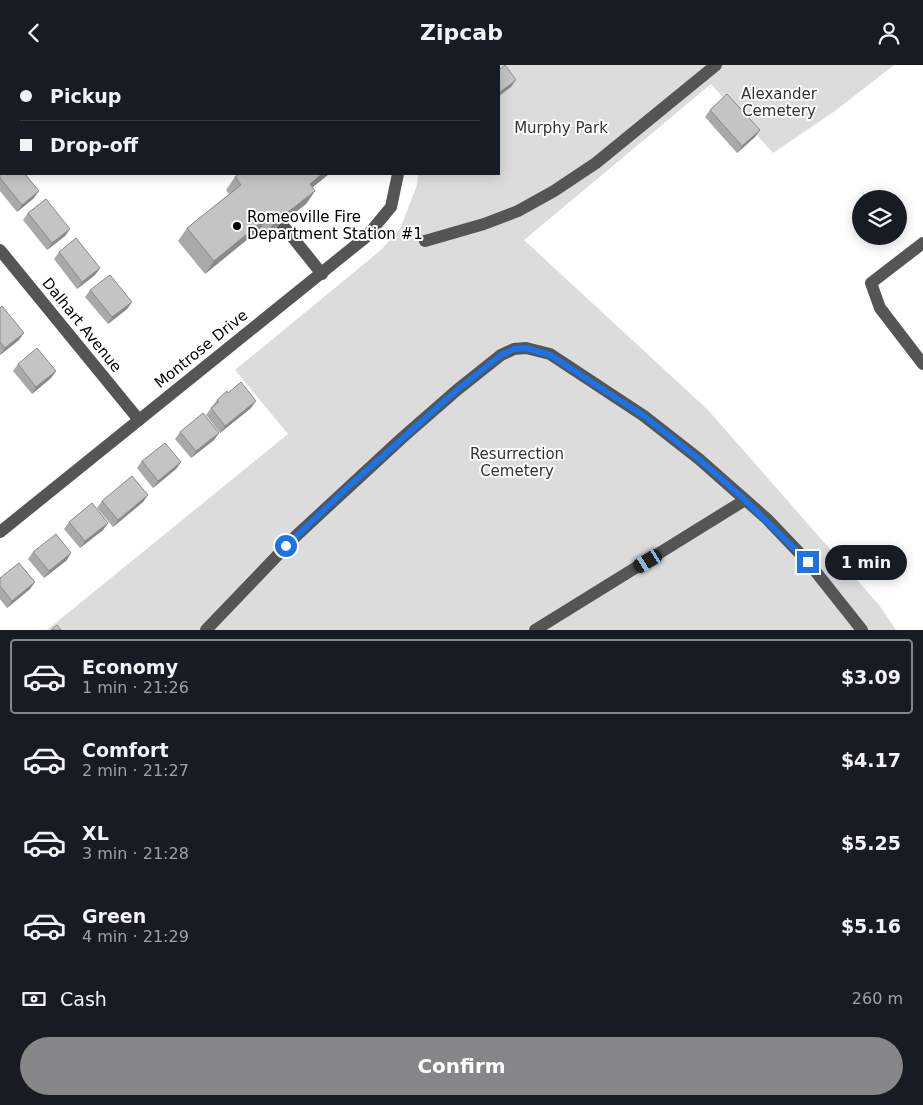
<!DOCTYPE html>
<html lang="en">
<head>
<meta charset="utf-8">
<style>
  :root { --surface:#171b24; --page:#242831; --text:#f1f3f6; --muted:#9ea1a6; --line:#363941; --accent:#858687 }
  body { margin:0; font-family:"DejaVu Sans",sans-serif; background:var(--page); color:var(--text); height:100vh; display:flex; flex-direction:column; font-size:19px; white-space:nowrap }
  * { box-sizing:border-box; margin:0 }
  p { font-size:16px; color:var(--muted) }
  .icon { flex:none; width:28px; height:28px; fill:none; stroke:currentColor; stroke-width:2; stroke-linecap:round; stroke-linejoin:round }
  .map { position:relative; height:565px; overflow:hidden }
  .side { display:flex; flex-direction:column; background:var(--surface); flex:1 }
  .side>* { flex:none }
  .banner { position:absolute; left:0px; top:0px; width:500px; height:110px; box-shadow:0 2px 12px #0003; display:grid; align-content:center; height:110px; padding:0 20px; background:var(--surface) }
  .controls { position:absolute; left:852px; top:125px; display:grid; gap:10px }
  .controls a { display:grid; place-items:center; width:55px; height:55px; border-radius:50%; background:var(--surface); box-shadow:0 2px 12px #0003; font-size:25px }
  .end { position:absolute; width:22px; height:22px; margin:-11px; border:6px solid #1a73e8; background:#fff; box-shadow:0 0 0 2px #fff }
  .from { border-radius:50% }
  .bubble { position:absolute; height:35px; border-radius:18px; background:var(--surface); box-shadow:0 2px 12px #0003; font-size:16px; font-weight:600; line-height:35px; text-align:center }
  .car { position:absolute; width:15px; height:30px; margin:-15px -8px; border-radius:6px; box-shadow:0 0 4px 1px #0007; background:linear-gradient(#222 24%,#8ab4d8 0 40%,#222 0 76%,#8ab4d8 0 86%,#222 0) }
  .banner b { display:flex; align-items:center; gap:18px; height:48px; font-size:19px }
  .banner b+b { border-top:1px solid var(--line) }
  .banner i { width:12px; height:12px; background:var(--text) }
  ul { padding:9px 0 0; list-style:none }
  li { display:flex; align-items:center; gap:15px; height:75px; margin:0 10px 8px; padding:0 10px; border:2px solid transparent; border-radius:5px }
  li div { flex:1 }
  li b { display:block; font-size:19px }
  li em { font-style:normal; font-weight:600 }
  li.active { border-color:var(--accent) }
  li>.icon { width:45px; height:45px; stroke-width:1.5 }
  .pay { display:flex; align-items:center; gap:12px; height:55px; padding:0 20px; font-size:19px }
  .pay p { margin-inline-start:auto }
  .action { display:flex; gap:10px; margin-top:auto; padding:10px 20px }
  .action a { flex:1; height:58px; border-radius:30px; background:var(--accent); color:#fff; font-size:20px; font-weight:600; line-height:58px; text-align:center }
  header { display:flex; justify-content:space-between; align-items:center; height:65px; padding:0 20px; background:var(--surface); font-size:22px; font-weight:600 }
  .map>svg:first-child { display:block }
  .green { fill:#dcdcdc }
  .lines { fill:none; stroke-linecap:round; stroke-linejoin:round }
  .minor { stroke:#555; stroke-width:12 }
  .wall { fill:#a9a9a9 }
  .shaded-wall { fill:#898989 }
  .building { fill:#c4c4c4; stroke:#898989 }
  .route { stroke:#1a73e8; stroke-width:6 }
  .poi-dot { fill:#000; stroke:#fff; stroke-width:2 }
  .labels { text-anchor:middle; stroke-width:4; stroke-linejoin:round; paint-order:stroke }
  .park-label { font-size:15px; fill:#333; stroke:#fff }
  .poi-label { font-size:15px; fill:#000; stroke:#fff; text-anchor:start }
  .street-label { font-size:15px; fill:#000; stroke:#fff }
</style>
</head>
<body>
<header><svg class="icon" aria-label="back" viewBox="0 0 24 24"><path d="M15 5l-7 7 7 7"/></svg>Zipcab<svg class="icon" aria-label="person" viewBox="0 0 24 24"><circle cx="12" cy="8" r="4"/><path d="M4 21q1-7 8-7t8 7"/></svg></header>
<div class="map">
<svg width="923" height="565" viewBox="0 0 923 565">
  <rect width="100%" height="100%" fill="#fff"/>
  <polygon class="green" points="425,0 894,0 835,46 773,88 711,19 524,175 708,345 879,540 896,565 47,565 288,369 235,305 381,185 400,164 417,120 418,109 499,109 499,1 424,1"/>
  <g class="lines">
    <g class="minor">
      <polyline points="112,0 113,1"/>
      <polyline points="406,1 407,0"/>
      <polyline points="281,158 322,209"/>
      <polyline points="425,176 484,159 518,146 554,126 596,98 716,0"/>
      <polyline points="923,178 871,218 880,243 923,299"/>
      <polyline points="0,185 139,355"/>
      <polyline points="0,467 366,172 391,142 398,109"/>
      <polyline points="206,565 297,470 402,373 457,325 501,290 514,284 526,283 550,289 644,351 699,394 767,454 808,497 862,565"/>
      <polyline points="535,565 745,435"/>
    </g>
  </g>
  <g class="wall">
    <polygon points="710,45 760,65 755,72 737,88 705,52"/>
    <polygon points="0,108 34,133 17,147 0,126"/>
    <polygon points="329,109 312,122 315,126 306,139 265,171 260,164 205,209 178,176 187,163 229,129 226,125 235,112"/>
    <polygon points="28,148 70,164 65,171 47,185 23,155"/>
    <polygon points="59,187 100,203 95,210 77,224 54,194"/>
    <polygon points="90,225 132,237 127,244 108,259 85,232"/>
    <polygon points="0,243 19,275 0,290"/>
    <polygon points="18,299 56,306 51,313 32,329 13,306"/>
    <polygon points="228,328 251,343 220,368 206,350 217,335"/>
    <polygon points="180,367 219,368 214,375 191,393 175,374"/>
    <polygon points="142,396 181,397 176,404 153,423 137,403"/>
    <polygon points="148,430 143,437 113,462 97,443 102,436"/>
    <polygon points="69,457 108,458 103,465 80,483 64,464"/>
    <polygon points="33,487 67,495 44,513 28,494"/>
    <polygon points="0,513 35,517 30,524 7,543 0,534"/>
  </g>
  <g class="shaded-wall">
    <polygon points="516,15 511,22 499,31 499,28"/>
    <polygon points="760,65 755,72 737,88 742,81"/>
    <polygon points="322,109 329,109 301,132 310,119"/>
    <polygon points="39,126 34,133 17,147 22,140"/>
    <polygon points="315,126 306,139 265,171 274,158"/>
    <polygon points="269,151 260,164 205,209 214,196"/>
    <polygon points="70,164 65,171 47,185 52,178"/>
    <polygon points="100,203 95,210 77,224 82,217"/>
    <polygon points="132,237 127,244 108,259 112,252"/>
    <polygon points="24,268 19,275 0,290 5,283"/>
    <polygon points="56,306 51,313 32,329 36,322"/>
    <polygon points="256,336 251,343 220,368 225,361"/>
    <polygon points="219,368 214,375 191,393 196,386"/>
    <polygon points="181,397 176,404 153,423 158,416"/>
    <polygon points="148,430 143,437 113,462 118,455"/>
    <polygon points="108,458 103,465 80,483 85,476"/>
    <polygon points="71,488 67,495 44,513 49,506"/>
    <polygon points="35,517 30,524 7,543 12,536"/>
  </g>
  <g class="building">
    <polygon points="505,0 516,15 499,28 499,5"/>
    <polygon points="727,29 760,65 742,81 710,45"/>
    <polygon points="0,75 1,76 1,82 0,83"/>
    <polygon points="1,107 1,109 25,109 39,126 22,140 0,113 0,108"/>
    <polygon points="239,109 322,109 310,119 315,126 274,158 269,151 214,196 187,163 241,120 235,112"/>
    <polygon points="46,134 70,164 52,178 28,148"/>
    <polygon points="76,173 100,203 82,217 59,187"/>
    <polygon points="110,210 132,237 112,252 90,225"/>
    <polygon points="2,241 24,268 5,283 0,277 0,243"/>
    <polygon points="37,283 56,306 36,322 18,299"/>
    <polygon points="241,317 256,336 225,361 211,343 219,337 217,335 227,326 228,328"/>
    <polygon points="203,348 219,368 196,386 180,367"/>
    <polygon points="165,378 181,397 158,416 142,396"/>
    <polygon points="132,411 148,430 118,455 102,436"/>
    <polygon points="92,438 108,458 85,476 69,457"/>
    <polygon points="56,469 71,488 49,506 33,487"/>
    <polygon points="19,498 35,517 12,536 0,521 0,513"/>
    <polygon points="57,560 61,565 51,565"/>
  </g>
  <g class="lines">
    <polyline class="route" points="286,481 347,423 457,325 501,290 514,284 526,283 550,290 644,351 699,394 745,435 808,497"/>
  </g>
  <circle class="poi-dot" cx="237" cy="161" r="5"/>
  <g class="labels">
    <g class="park-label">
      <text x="779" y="34">Alexander<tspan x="779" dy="17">Cemetery</tspan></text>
      <text x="561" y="68">Murphy Park</text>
      <text x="517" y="394">Resurrection<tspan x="517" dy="17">Cemetery</tspan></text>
    </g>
    <g class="poi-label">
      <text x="247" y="157">Romeoville Fire<tspan x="247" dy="17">Department Station #1</tspan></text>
    </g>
    <g class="street-label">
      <text transform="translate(82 260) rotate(51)" y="5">Dalhart Avenue</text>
      <text transform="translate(201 284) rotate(-39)" y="5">Montrose Drive</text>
    </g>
  </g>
</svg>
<div class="controls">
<a><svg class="icon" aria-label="layers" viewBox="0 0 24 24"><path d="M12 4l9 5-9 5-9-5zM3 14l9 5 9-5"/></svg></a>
</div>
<i class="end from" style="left:286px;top:481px"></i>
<i class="end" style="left:808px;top:497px"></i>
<div class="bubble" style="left:825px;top:480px;width:82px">1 min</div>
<i class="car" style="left:648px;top:496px;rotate:239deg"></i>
<div class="banner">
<b><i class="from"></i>Pickup</b>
<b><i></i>Drop-off</b>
</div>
</div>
<section class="side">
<ul>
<li class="active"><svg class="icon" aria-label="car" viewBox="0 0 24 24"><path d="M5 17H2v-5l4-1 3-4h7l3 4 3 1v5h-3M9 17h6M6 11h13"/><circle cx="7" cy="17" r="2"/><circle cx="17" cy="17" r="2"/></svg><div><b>Economy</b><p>1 min · 21:26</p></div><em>$3.09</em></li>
<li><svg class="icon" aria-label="car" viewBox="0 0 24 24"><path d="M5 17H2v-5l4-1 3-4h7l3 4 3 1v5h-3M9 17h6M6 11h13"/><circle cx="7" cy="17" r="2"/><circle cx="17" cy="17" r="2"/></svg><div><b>Comfort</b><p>2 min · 21:27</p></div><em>$4.17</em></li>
<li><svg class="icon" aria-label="car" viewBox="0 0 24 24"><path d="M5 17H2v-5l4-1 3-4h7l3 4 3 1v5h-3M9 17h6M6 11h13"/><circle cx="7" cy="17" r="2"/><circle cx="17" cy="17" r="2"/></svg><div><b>XL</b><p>3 min · 21:28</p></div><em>$5.25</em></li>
<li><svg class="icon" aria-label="car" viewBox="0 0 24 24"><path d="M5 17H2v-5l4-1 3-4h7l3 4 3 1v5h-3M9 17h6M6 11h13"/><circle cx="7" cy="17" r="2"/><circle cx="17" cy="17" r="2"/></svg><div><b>Green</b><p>4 min · 21:29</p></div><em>$5.16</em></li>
</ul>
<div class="pay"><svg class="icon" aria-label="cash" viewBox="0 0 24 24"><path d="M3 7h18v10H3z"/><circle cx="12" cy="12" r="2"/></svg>Cash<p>260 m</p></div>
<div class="action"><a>Confirm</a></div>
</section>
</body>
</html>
